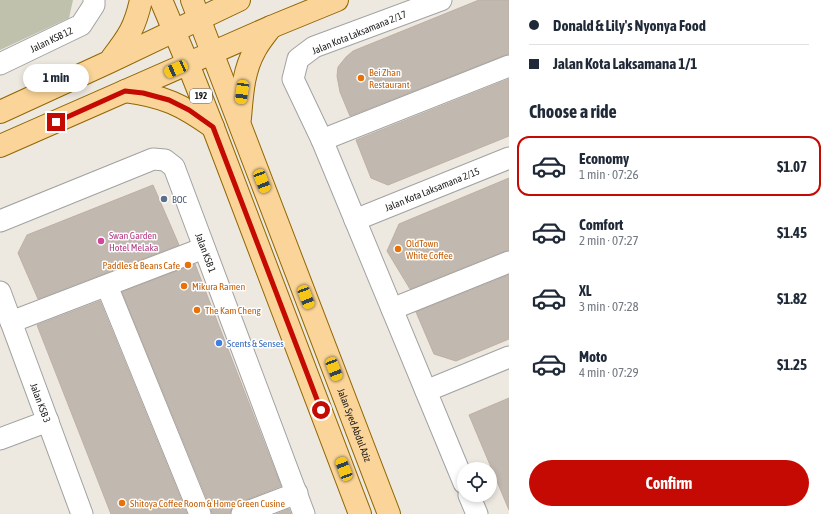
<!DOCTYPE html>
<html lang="en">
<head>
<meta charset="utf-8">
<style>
  :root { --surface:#fff; --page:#f6f6f7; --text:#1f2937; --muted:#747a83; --line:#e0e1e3; --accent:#c40a02 }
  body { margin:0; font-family:"Asap Condensed",sans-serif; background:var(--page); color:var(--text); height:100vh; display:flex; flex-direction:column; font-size:15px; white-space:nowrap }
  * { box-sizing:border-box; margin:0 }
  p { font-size:13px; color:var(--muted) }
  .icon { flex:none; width:22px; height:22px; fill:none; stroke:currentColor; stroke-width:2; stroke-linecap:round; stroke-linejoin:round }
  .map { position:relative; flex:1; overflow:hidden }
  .side { display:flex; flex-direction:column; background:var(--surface); width:320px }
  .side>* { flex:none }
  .guide { display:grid; align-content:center; height:88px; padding:0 20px; background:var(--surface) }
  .tools { position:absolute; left:457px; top:462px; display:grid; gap:8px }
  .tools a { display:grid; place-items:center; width:40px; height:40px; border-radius:50%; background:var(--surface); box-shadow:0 2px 6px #0003; font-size:20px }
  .end { position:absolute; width:18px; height:18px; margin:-9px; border:5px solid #c40a02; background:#fff; box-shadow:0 0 0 2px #fff }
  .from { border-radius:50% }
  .bubble { position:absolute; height:28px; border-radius:14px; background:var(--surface); box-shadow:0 2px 6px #0003; font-size:13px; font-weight:700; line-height:28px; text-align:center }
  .car { position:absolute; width:12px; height:24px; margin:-12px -6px; border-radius:5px; box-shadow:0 0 3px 1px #0007; background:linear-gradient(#f5c518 24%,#345 0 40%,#f5c518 0 76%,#345 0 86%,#f5c518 0) }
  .guide b { display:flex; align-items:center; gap:14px; height:38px; font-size:15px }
  .guide b+b { border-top:1px solid var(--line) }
  .guide i { width:10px; height:10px; background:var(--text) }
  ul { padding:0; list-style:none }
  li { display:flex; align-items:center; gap:12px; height:60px; margin:0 8px 6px; padding:0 12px; border:2px solid transparent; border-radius:12px }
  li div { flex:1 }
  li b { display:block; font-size:15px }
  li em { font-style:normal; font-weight:700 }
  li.active { border-color:var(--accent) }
  li>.icon { width:36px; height:36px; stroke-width:1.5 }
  h2 { padding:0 20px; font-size:18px; line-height:48px }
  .button { display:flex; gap:8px; margin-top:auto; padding:8px 20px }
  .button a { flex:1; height:46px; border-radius:24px; background:var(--accent); color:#fff; font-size:16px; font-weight:700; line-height:46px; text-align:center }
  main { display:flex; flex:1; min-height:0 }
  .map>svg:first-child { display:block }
  .construction { fill:#c0c1ac }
  .building { fill:#c1b8b0; stroke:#beb0a3 }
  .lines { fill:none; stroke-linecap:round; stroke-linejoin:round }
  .minor-casing { stroke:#a2a2a2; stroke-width:23 }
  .major-casing { stroke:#916702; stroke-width:24 }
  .minor { stroke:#fff; stroke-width:21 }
  .major { stroke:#fad498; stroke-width:22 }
  .route { stroke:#c40a02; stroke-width:5 }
  .food-dot { fill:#e8710a; stroke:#fff; stroke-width:1.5 }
  .service-dot { fill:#5c6f8a; stroke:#fff; stroke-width:1.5 }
  .hotel-dot { fill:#d1479c; stroke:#fff; stroke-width:1.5 }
  .shop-dot { fill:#3f7fe0; stroke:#fff; stroke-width:1.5 }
  .labels { text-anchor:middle; stroke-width:3; stroke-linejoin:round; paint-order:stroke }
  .shield { fill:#fff; stroke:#5f5f5f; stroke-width:1 }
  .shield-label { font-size:9px; font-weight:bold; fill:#1b1b1b }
  .street-label { font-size:10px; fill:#1b1b1b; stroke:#fff }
  .food-label { font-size:10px; fill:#c56008; stroke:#fff; text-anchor:start }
  .service-label { font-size:10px; fill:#4e5e75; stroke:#fff; text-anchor:start }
  .hotel-label { font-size:10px; fill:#b23c85; stroke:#fff; text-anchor:start }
  .shop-label { font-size:10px; fill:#366cbe; stroke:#fff; text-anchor:start }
</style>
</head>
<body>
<main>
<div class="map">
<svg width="509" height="514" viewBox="0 0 509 514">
  <rect width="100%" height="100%" fill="#ede9e1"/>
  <polygon class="construction" points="0,0 73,0 69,18 0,50"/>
  <g class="building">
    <polygon points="479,0 509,0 509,54 505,55 350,116 340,92 337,76 338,67 346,57 353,51"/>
    <polygon points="509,79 509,136 388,185 371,178 356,140"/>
    <polygon points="509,178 509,250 505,251 410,289 387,251 399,224"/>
    <polygon points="153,185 179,245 38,299 18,253 27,235"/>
    <polygon points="195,264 281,486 238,503 232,507 230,514 212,514 211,509 122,292"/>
    <polygon points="509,275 509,339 456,361 434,354 416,312"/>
    <polygon points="100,301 187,514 111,514 37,325"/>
    <polygon points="509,398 509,510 469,415"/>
    <polygon points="289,509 291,514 276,514"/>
  </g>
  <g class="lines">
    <g class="minor-casing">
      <g id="minor">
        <polyline points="441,0 314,47 298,59 293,79 322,140 464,483"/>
        <path id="s1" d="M0,64L81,25L94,5V0"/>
        <polyline points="322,140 509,66"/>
        <path id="s2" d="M355,220L509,158"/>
        <path id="s3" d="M0,221L153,159L165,160L174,167L304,514"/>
        <polyline points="107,286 200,514"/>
        <path id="s4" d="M0,292L82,514"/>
        <polyline points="392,309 509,262"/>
        <polyline points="11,322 204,248"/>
        <polyline points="426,391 509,357"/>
        <polyline points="0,439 48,421"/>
        <polyline points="469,495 477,514"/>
        <polyline points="242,514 297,493"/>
      </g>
    </g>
    <g class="major-casing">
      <g id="major">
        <polyline points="161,0 188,64 213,127 360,514"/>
        <path id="s5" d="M192,0L389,514"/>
        <path d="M112,58C129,36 135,27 141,0"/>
        <path d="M125,91C164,96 182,105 213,127"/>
        <polyline points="0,112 109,62 239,0"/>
        <path d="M240,118C242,95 243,71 255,50C259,42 266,34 271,27"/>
        <polyline points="0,146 271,27 337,0"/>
      </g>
    </g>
    <use href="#minor" class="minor"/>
    <use href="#major" class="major"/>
  </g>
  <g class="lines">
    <polyline class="route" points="56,122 125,91 143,93 169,100 189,110 213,127 321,410"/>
  </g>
  <g class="food-dot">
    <circle cx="361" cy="78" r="4"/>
    <circle cx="398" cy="249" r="4"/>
    <circle cx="188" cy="265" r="4"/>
    <circle cx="184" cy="286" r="4"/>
    <circle cx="197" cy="310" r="4"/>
    <circle cx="122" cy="503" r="4"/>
  </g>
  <circle class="service-dot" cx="164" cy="199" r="4"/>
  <circle class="hotel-dot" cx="101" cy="241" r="4"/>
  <circle class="shop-dot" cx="219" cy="343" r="4"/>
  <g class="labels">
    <rect class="shield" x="190" y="89" width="22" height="14" rx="3"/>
    <g class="shield-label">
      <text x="201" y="99">192</text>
    </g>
    <g class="street-label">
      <text transform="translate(359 32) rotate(-22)" y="4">Jalan Kota Laksamana 2/17</text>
      <text dy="4" stroke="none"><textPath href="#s1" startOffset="57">Jalan KSB 12</textPath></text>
      <text dy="4" stroke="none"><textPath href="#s2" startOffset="83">Jalan Kota Laksamana 2/15</textPath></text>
      <text dy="4" stroke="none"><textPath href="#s3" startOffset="280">Jalan KSB 1</textPath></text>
      <text dy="4" stroke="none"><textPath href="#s4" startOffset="118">Jalan KSB 3</textPath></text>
      <text dy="4" stroke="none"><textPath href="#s5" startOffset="455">Jalan Syed Abdul Aziz</textPath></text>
    </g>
    <g class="food-label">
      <text x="369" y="76">Bei Zhan<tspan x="369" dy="12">Restaurant</tspan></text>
      <text x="406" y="247">OldTown<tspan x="406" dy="12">White Coffee</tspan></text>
      <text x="180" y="269" text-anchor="end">Paddles &amp; Beans Cafe</text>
      <text x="192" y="290">Mikura Ramen</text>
      <text x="205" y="314">The Kam Cheng</text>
      <text x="130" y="507">Shitoya Coffee Room &amp; Home Green Cusine</text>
    </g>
    <g class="service-label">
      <text x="172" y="203">BOC</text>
    </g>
    <g class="hotel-label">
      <text x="109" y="239">Swan Garden<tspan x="109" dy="12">Hotel Melaka</tspan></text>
    </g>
    <g class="shop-label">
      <text x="227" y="347">Scents &amp; Senses</text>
    </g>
  </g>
</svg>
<div class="tools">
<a><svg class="icon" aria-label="locate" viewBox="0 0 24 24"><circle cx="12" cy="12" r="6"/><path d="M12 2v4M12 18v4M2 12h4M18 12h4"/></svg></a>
</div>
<i class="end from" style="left:321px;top:410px"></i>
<i class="end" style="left:56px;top:122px"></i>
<div class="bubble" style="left:23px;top:64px;width:66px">1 min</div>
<i class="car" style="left:176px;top:69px;rotate:246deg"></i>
<i class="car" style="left:242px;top:92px;rotate:188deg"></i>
<i class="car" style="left:262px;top:181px;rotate:159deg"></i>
<i class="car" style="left:306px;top:297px;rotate:159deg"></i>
<i class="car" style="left:334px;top:369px;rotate:159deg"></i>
<i class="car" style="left:344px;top:469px;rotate:339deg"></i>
</div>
<section class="side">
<div class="guide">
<b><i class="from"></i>Donald &amp; Lily's Nyonya Food</b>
<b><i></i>Jalan Kota Laksamana 1/1</b>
</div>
<h2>Choose a ride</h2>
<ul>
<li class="active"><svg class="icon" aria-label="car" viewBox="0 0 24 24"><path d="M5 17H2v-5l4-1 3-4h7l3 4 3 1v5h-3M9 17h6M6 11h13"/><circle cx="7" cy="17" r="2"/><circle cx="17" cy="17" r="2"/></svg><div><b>Economy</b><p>1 min · 07:26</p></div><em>$1.07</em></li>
<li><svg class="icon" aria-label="car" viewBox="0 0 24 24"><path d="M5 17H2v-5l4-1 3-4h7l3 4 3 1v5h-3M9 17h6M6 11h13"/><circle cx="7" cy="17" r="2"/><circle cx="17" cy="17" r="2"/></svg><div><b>Comfort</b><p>2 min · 07:27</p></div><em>$1.45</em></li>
<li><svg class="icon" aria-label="car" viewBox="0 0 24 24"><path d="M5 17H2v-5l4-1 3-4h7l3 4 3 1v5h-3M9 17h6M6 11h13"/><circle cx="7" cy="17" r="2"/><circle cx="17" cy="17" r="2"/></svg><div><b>XL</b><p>3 min · 07:28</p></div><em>$1.82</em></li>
<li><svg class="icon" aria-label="car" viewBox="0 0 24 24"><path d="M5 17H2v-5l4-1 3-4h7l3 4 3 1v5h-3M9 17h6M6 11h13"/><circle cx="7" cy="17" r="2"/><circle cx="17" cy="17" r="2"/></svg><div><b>Moto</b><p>4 min · 07:29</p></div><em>$1.25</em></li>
</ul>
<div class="button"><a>Confirm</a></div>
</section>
</main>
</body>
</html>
